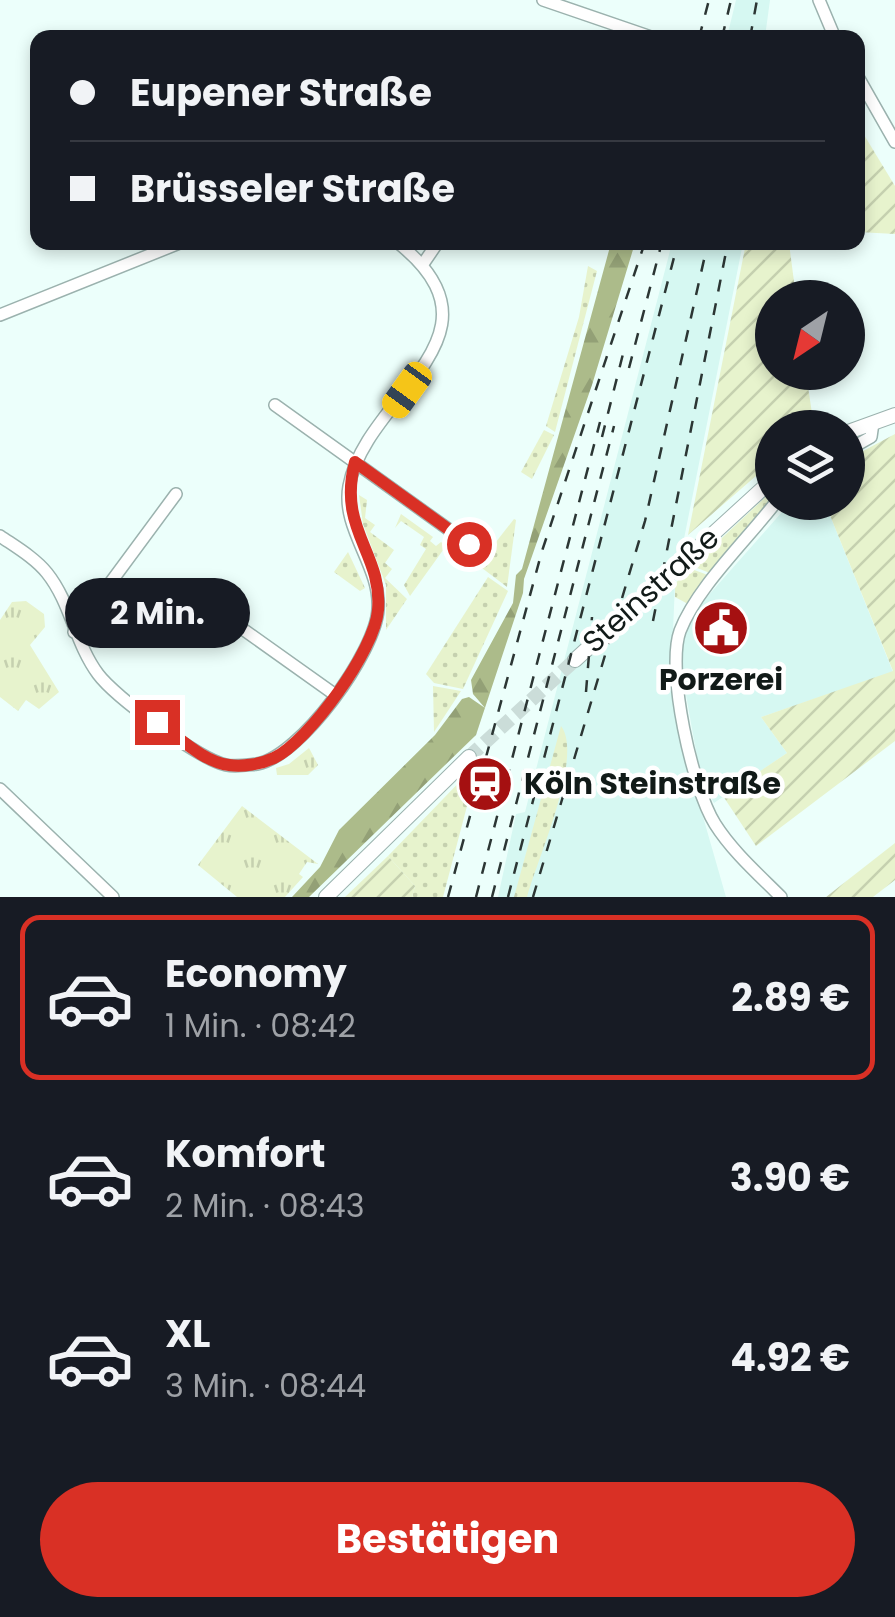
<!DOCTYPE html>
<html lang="de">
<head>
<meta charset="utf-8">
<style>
  :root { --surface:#171b24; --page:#242831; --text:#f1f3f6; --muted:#9ea1a6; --line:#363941; --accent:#d93025 }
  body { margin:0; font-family:Poppins,sans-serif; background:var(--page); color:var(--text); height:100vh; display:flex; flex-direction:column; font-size:38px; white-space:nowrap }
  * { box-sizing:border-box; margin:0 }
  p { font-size:32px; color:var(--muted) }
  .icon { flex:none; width:55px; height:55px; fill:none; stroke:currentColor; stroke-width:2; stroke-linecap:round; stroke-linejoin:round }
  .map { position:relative; height:897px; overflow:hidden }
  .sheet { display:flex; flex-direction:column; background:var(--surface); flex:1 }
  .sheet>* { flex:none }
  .hud { position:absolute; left:30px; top:30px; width:835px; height:220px; border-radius:20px; box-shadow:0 5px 15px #0003; display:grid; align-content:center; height:220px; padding:0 40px; background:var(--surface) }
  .needle { width:65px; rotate:215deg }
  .fabs { position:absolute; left:755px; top:280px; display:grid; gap:20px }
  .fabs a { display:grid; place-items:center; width:110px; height:110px; border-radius:50%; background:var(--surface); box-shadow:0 5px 15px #0003; font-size:50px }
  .end { position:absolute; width:45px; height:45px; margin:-22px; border:12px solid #d93025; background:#fff; box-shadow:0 0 0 5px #fff }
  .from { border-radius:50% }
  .bubble { position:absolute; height:70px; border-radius:35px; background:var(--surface); box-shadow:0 5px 15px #0003; font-size:32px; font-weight:700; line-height:70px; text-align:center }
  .car { position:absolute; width:30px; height:60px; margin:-30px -15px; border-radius:12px; box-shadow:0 0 8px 2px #0007; background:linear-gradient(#f5c518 24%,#345 0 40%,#f5c518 0 76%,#345 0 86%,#f5c518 0) }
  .hud b { display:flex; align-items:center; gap:35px; height:95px; font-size:38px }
  .hud b+b { border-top:2px solid var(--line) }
  .hud i { width:25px; height:25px; background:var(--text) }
  ul { padding:18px 0 0; list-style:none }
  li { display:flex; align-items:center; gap:30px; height:165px; margin:0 20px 15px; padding:0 20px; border:5px solid transparent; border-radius:20px }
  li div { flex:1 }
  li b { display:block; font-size:38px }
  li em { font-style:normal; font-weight:700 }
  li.active { border-color:var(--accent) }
  li>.icon { width:90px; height:90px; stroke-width:1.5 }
  .cta { display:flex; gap:20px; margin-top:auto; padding:20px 40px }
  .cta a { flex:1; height:115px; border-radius:60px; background:var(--accent); color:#fff; font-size:40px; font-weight:700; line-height:115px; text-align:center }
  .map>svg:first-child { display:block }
  .built { fill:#d6f8f2 }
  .grass { fill:url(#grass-dots) }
  .forest { fill:url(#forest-firs) }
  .park { fill:url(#park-tufts) }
  .garden { fill:url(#garden-furrows) }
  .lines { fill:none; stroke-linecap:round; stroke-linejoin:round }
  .major-tunnel { stroke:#cbddd9; stroke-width:14; stroke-dasharray:14 7; stroke-linecap:butt }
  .minor-casing { stroke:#9bb2ae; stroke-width:14 }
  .major-casing { stroke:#9bb2ae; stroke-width:16 }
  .minor { stroke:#fff; stroke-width:11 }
  .major { stroke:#fff; stroke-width:14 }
  .rail { stroke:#2c3634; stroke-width:2.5; stroke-dasharray:12 12; stroke-linecap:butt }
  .route { stroke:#d93025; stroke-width:12 }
  .labels { text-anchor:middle; stroke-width:9; stroke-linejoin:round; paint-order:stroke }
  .street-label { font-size:30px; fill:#111a18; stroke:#fff }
  .poi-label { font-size:30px; font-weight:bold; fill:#111a18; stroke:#fff }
</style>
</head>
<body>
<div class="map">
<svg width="895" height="897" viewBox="0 0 895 897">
  <defs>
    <pattern id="grass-dots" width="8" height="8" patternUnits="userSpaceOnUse" patternTransform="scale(2.5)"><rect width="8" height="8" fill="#e7f3cd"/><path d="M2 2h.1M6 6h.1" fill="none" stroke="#c5d0af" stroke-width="1.8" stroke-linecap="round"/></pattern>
    <pattern id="forest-firs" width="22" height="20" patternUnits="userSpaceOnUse" patternTransform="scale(2.5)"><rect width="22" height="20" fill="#acbb8a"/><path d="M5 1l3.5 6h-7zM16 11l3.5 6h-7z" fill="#93a076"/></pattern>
    <pattern id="park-tufts" width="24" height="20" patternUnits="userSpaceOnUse" patternTransform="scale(2.5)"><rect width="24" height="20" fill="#e7f3cd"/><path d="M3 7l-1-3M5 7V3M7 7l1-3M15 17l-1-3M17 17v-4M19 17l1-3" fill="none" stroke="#c5d0af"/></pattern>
    <pattern id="garden-furrows" width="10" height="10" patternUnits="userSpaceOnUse" patternTransform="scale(2.5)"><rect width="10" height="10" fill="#e7f3cd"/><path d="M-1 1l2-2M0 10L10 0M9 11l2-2" fill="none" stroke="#c5d0af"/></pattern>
  </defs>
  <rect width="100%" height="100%" fill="#ecfffb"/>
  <g class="built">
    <polygon points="736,0 770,0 765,37 727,37"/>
    <polygon points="672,243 743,243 675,584 672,654 683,747 726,897 498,897 516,814 525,812"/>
    <polygon points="790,503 825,503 893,672 761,717 787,753 714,803 701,779 679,656 684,632 699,606"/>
  </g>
  <g class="grass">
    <polygon points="588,266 597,271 555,432 546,426 579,317"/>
    <polygon points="544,430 554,435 532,479 521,472"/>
    <polygon points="772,491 772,502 715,575 692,566"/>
    <polygon points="359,495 367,500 365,518 375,525 370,532 394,550 385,563 392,569 385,578 407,599 386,630 386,585 363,524"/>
    <polygon points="401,514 433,537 430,541 436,546 441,542 446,546 410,596 404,585 426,549 420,545 424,537 401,521 395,528"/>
    <polygon points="514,519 516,520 507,587 478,565"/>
    <polygon points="348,552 365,588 360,591 334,572"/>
    <polygon points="689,568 713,577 688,604 675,597 675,584"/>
    <polygon points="488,577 508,591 463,689 434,683 426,674"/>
    <polygon points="433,686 461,691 434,732"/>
    <path d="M561,726C584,756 537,860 527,897H514Z"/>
    <polygon points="471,770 467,789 471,791 443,897 412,897 415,886 388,856"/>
  </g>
  <polygon class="forest" points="611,243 635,243 592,385 524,579 523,593 476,735 309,897 292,897 320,867 339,830 435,735 462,699 469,697 485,708 473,694 471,680 513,603 516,575 522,569"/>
  <g class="park">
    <polygon points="26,601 44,614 45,627 30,645 59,692 39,709 26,700 18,711 0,697 0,620 12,602"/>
    <polygon points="309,748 318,765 308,775 277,775 276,768 289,764"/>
    <polygon points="242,806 318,864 307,862 299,874 303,877 285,897 237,897 198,865"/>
  </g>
  <g class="garden">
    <polygon points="858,125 895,186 895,234 858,232"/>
    <polygon points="746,243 789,243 796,297 772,298 772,372 806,373 814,427 772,428 772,462 688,535"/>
    <polygon points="895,434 895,741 756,846 723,796 787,753 761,717 893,671 825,503 848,502 848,459"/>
    <polygon points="895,843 895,880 873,897 826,897"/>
    <polygon points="388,856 415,886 412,897 345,897"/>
  </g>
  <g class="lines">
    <polyline class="major-tunnel" points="469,757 575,660"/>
    <g class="minor-casing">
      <g id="minor">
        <polyline points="543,0 654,38"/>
        <polyline points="819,0 835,38"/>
        <polyline points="858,77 895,142"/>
        <polyline points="423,264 438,242"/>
        <polyline points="0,315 182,242"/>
        <polyline points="275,405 469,544"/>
        <polyline points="848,450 871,437 873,423"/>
        <path d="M776,502C747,540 697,587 680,631C666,670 692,787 715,824C732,851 758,874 781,897"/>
        <path d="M0,536C16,547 35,558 47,573C71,603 75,643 98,674C115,697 199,759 226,765C236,767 247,765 257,764C300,757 376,652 378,609C381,566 341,529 349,486C366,394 516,336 397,242"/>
        <polyline points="237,625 334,694"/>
        <polyline points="74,632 176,494"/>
        <polyline points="0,789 113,897"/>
      </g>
    </g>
    <g class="major-casing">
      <g id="major">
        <polyline points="848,432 895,415"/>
        <polyline points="575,660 772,480"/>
        <polyline points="326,897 469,757"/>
      </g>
    </g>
    <use href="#minor" class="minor"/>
    <use href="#major" class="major"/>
    <g class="rail">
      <polyline points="699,38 709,0"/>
      <polyline points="722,38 731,0"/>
      <polyline points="750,38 757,0"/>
      <polyline points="629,368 662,242"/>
      <polyline points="602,437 624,350"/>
      <polyline points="653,621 728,242"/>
      <polyline points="586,692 592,617"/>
      <polyline points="448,897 542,551 645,242"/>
      <polyline points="476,897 600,422"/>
      <polyline points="492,897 614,426"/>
      <polyline points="508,897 678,242"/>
      <polyline points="533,897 645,521 708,242"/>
    </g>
  </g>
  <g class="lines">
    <path class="route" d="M157,722C178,736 203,762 229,765C243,767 261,764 274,758C309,741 375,650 378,610C383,553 337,530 355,462L469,544"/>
  </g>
  <defs>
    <g id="civic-disc" transform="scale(2.875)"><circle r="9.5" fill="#a51011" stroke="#fff"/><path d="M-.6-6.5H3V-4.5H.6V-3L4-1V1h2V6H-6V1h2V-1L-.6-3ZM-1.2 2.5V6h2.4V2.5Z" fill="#fff"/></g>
    <g id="station-disc" transform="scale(2.875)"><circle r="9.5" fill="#a51011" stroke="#fff"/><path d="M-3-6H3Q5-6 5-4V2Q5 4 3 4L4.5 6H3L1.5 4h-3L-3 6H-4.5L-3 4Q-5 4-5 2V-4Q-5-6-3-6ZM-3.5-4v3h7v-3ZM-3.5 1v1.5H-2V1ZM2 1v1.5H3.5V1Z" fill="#fff"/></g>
  </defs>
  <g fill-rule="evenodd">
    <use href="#civic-disc" x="721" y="628"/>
    <use href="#station-disc" x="485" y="784"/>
  </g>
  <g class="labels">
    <g class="street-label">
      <text transform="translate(651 590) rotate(-42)" y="10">Steinstraße</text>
    </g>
    <g class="poi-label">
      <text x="721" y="690">Porzerei</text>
      <text x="524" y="794" text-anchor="start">Köln Steinstraße</text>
    </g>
  </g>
</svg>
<div class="fabs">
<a><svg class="needle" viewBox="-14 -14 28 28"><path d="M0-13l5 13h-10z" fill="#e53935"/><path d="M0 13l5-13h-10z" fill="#9ea1a6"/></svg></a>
<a><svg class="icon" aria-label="layers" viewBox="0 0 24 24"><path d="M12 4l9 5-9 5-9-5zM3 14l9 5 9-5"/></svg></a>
</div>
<i class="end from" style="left:469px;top:544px"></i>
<i class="end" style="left:157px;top:722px"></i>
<div class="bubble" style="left:65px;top:578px;width:185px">2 Min.</div>
<i class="car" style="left:407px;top:390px;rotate:216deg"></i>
<div class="hud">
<b><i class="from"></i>Eupener Straße</b>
<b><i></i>Brüsseler Straße</b>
</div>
</div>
<section class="sheet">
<ul>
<li class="active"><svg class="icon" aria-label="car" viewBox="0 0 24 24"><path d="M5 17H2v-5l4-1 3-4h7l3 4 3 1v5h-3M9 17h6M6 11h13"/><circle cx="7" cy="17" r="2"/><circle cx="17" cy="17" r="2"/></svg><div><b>Economy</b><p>1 Min. · 08:42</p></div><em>2.89 €</em></li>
<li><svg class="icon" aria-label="car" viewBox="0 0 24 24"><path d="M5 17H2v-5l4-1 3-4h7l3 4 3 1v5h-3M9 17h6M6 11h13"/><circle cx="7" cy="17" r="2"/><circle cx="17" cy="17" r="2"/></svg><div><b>Komfort</b><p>2 Min. · 08:43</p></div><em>3.90 €</em></li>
<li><svg class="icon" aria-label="car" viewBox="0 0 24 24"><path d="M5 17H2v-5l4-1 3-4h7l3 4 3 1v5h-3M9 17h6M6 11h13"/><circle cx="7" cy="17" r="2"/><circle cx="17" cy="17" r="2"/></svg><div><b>XL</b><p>3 Min. · 08:44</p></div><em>4.92 €</em></li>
</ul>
<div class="cta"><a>Bestätigen</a></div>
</section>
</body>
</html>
